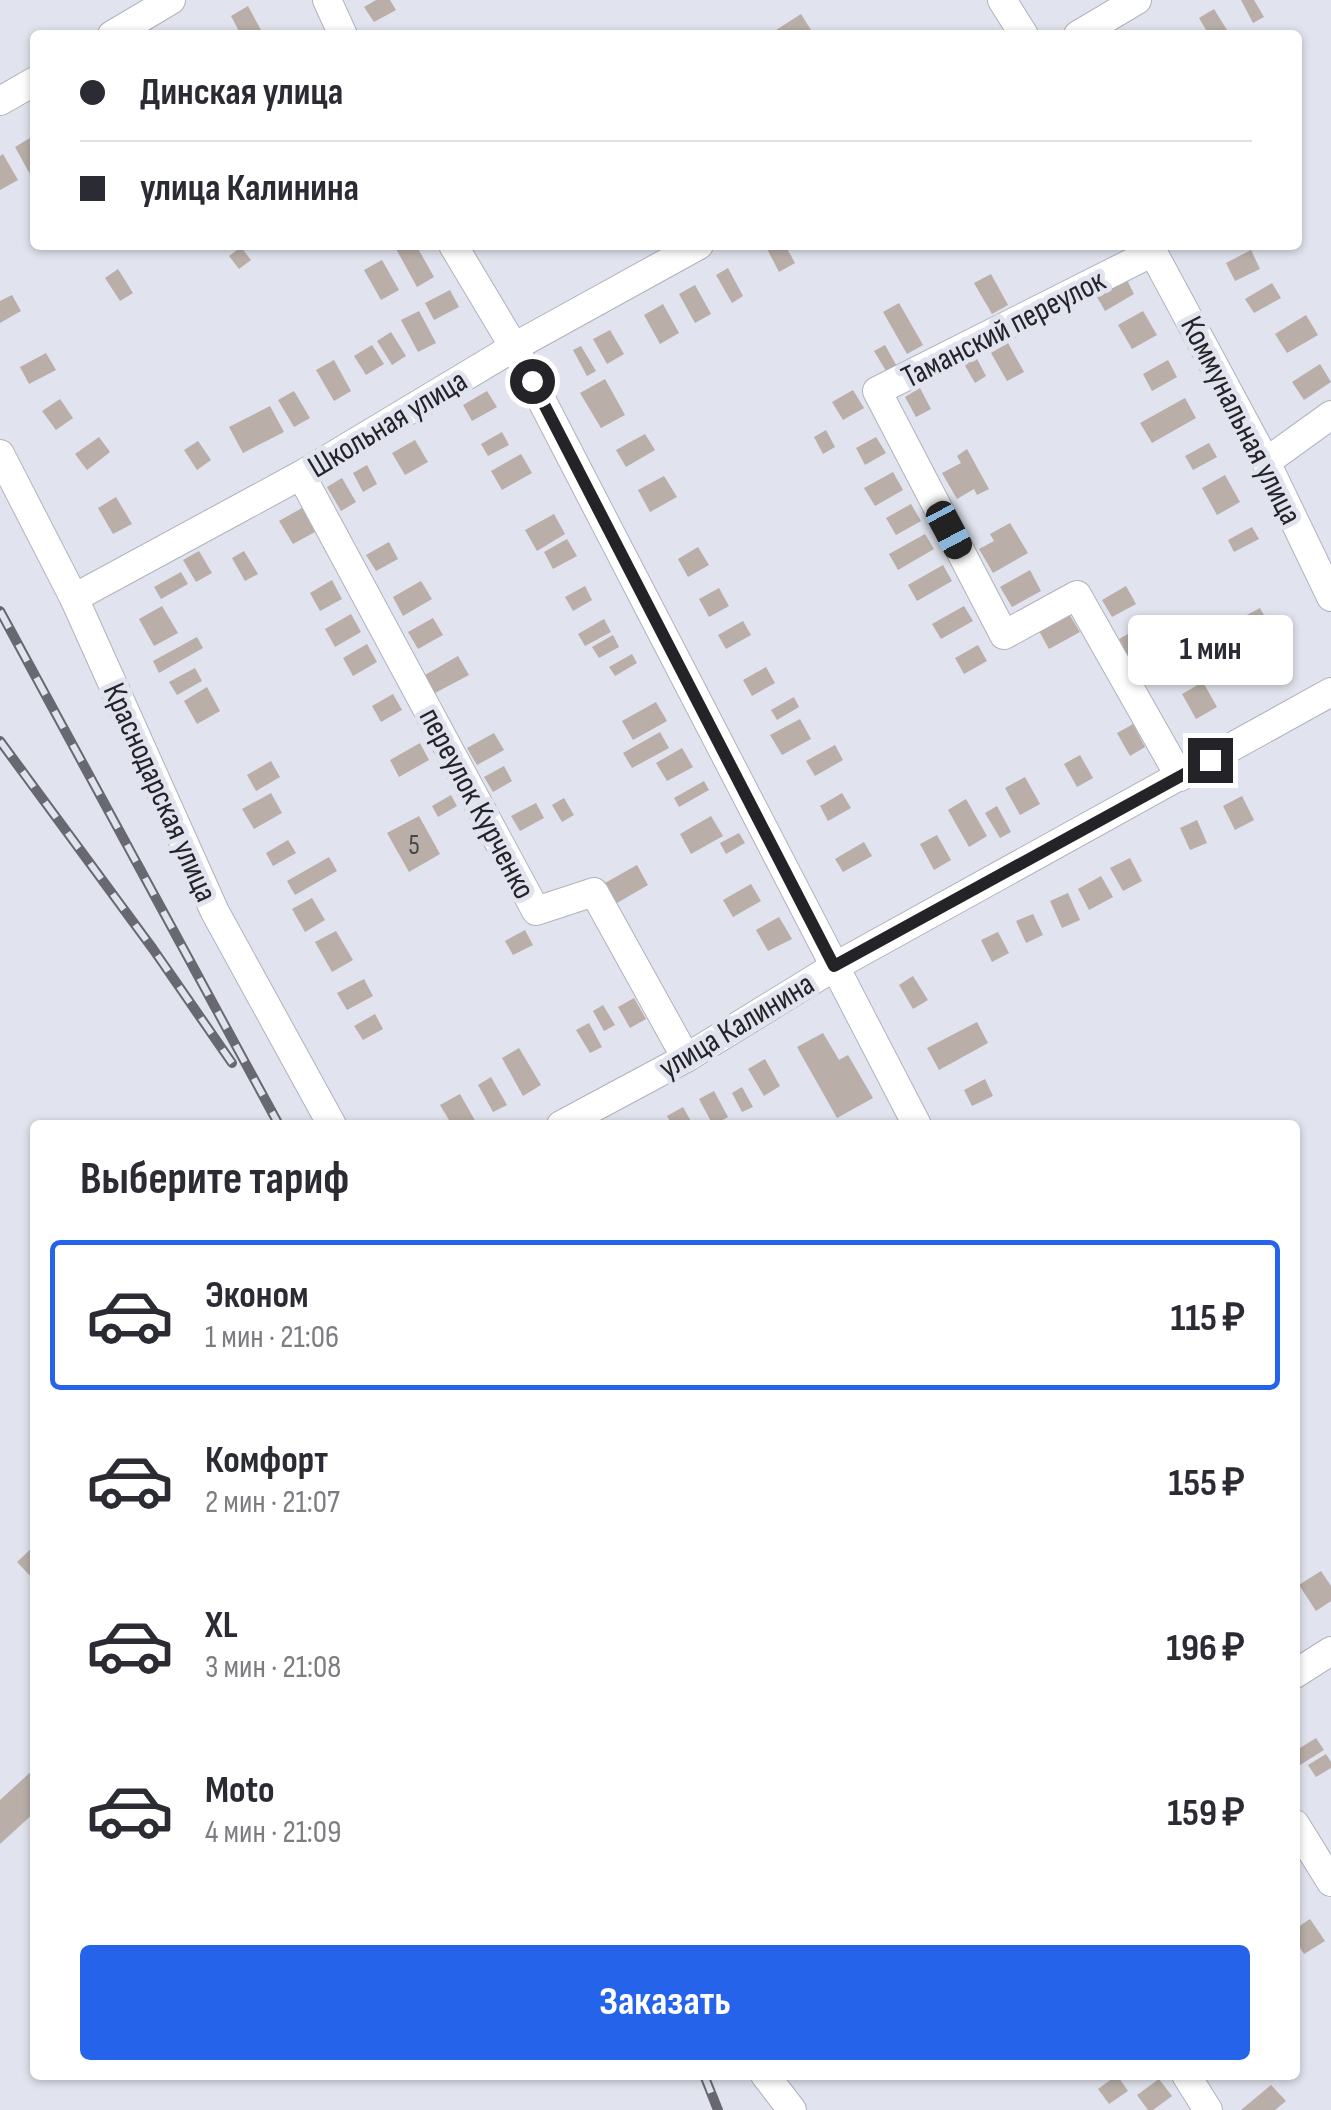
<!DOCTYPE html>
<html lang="ru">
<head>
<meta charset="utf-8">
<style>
  :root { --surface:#fff; --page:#f7f7f7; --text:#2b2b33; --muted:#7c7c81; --line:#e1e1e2; --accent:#2563eb }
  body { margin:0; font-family:"Sofia Sans Condensed",sans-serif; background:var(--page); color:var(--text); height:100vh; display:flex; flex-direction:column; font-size:38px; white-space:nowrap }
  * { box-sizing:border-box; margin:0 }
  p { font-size:32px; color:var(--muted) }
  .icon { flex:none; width:55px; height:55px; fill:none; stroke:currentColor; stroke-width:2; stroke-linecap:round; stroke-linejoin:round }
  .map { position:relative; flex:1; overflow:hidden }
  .sheet { position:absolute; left:30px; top:1120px; width:1270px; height:960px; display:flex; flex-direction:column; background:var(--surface); border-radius:10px; box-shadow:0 2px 8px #0004 }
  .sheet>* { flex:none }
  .top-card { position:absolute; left:30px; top:30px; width:1272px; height:220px; border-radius:10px; box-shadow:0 2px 8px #0004; display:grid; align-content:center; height:220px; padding:0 50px; background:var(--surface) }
  .end { position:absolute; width:45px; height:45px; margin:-22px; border:12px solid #232328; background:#fff; box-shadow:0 0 0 5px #fff }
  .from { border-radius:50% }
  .bubble { position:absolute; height:70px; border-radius:10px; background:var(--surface); box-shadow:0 2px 8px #0004; font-size:32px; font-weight:700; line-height:70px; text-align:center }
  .car { position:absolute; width:30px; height:60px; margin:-30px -15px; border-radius:12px; box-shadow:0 0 8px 2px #0007; background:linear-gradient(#222 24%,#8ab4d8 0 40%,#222 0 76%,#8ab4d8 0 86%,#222 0) }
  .top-card b { display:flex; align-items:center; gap:35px; height:95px; font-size:38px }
  .top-card b+b { border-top:2px solid var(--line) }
  .top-card i { width:25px; height:25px; background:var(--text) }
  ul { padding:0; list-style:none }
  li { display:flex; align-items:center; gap:30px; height:150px; margin:0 20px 15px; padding:0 30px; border:5px solid transparent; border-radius:10px }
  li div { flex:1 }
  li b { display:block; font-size:38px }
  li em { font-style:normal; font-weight:700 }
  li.on { border-color:var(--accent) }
  li>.icon { width:90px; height:90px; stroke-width:1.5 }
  h2 { padding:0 50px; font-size:45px; line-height:120px }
  .action { display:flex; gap:20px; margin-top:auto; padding:20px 50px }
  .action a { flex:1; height:115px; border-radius:10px; background:var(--accent); color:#fff; font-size:40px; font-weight:700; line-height:115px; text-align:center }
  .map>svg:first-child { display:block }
  .building { fill:#b9aea8 }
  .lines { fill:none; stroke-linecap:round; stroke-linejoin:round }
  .minor-casing { stroke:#b0b2bd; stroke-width:30 }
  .minor { stroke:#fff; stroke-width:28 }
  .rail-casing { stroke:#686970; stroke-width:10 }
  .rail { stroke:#e1e3ee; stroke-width:6; stroke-dasharray:19; stroke-linecap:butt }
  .route { stroke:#232328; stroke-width:12 }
  .labels { text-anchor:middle; stroke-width:10; stroke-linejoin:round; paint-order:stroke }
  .number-label { font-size:28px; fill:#484648 }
  .street-label { font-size:32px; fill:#232328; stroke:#e1e3ee }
</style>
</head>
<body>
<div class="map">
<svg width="1331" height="2110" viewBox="0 0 1331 2110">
  <rect width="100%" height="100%" fill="#e1e3ee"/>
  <g class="building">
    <polygon points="376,0 390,0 396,10 374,22 364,7"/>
    <polygon points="1241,0 1254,0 1264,17 1253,23"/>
    <polygon points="248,6 262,32 257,35 241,35 231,16"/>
    <polygon points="1214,9 1230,35 1209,35 1199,18"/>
    <polygon points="801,14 814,35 774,35 773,32"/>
    <polygon points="35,135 35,174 31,176 15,147"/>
    <polygon points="3,154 18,180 0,190 0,156"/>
    <polygon points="399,245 416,245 434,277 417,287 395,247"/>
    <polygon points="774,245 785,245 795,263 779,272 767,249"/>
    <polygon points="241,247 251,260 239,269 229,256"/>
    <polygon points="1251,250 1260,269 1235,281 1226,263"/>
    <polygon points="382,260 399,290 381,300 364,270"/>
    <polygon points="728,268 743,296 732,303 716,275"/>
    <polygon points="118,269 133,293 120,301 105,278"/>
    <polygon points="991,274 1008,305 992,314 974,283"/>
    <polygon points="1127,280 1134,294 1105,311 1097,297"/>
    <polygon points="1272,283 1281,298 1254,313 1245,299"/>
    <polygon points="695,285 711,314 695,323 679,294"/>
    <polygon points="450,290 459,307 434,320 425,303"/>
    <polygon points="12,295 21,311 0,323 0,301"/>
    <polygon points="899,303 923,345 907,354 883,312"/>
    <polygon points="663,304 679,333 660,344 644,315"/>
    <polygon points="419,311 436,343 418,352 401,320"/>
    <polygon points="1143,311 1157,335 1132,349 1118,325"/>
    <polygon points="1306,315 1318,335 1287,353 1275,334"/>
    <polygon points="610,330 624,354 607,364 593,339"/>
    <polygon points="391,332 406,356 392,365 377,341"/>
    <polygon points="1008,343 1024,372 1007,381 991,353"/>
    <polygon points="372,345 384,364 366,375 354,356"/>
    <polygon points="885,345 899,370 889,376 874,351"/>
    <polygon points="581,346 596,371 587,376 573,350"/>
    <polygon points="46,353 56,370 29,384 20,367"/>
    <polygon points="976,357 986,376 975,383 964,364"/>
    <polygon points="334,360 351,391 334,401 316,370"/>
    <polygon points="1168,360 1177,377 1152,391 1143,374"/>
    <polygon points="1320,364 1331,382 1304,400 1292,382"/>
    <polygon points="605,379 625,415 601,428 580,393"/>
    <polygon points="920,388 931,409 916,417 905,397"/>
    <polygon points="853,390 864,408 843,420 832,402"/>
    <polygon points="294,391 310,418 294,427 278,400"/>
    <polygon points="487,391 497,407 472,421 463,405"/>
    <polygon points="1185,398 1196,418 1152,443 1140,423"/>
    <polygon points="60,399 73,418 56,430 42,411"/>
    <polygon points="270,406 284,432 243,453 229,427"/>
    <polygon points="826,430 835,447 823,454 814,437"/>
    <polygon points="502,432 509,445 488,456 481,444"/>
    <polygon points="645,434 655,450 626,467 616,450"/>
    <polygon points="99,437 110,452 87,470 75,454"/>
    <polygon points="876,437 886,453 865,465 856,448"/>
    <polygon points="415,440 428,462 405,475 392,453"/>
    <polygon points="198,441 211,460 197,470 184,450"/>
    <polygon points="1209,443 1217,457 1193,470 1185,456"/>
    <polygon points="967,449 989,489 977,495 974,489 957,499 942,473 961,463 957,456"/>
    <polygon points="521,454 532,473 502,490 491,471"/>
    <polygon points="367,465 377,484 363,492 353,473"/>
    <polygon points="893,472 903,490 875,506 864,488"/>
    <polygon points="1225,475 1240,502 1217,515 1202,488"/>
    <polygon points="664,476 677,497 650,512 638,490"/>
    <polygon points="342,478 356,502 341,511 327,487"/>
    <polygon points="116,497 132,524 113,534 98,508"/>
    <polygon points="911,504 921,521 896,535 886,518"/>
    <polygon points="302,508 315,532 293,544 279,521"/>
    <polygon points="554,514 565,534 537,551 525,530"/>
    <polygon points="1010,523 1028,553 993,573 979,549 994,541 990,534"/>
    <polygon points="1252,527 1259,539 1234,552 1228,540"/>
    <polygon points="925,534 934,549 898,570 889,554"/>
    <polygon points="567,539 577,556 553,569 544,552"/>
    <polygon points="389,542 398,559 376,571 366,555"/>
    <polygon points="698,547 709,565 688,577 678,559"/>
    <polygon points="199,551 212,573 196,582 183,560"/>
    <polygon points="244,551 258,574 245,581 232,558"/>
    <polygon points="943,565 952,581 917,601 908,585"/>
    <polygon points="1030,570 1041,591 1012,607 1000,587"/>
    <polygon points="181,572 188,584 161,599 154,587"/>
    <polygon points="332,580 342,599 320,611 310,593"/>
    <polygon points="421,581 432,599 403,616 393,597"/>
    <polygon points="585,586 592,600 573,611 565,597"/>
    <polygon points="1126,586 1136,604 1112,617 1102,600"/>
    <polygon points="719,588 729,606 709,617 699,599"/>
    <polygon points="162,606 178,633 154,646 139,619"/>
    <polygon points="964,606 973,621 941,639 932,624"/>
    <polygon points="1260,608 1268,622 1254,630 1245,616"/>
    <polygon points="351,614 361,632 335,647 325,629"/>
    <polygon points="1069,614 1080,632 1049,649 1039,631"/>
    <polygon points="433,618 443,635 418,649 408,632"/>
    <polygon points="604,619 611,632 585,646 578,634"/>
    <polygon points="743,621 751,635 726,649 718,635"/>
    <polygon points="1148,623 1157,641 1129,657 1119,639"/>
    <polygon points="613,635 619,647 599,658 592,647"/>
    <polygon points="197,637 203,648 159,673 153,661"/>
    <polygon points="367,644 377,662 353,676 343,658"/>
    <polygon points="978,645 987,661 964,674 955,658"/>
    <polygon points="632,654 637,663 615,676 609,667"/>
    <polygon points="1286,655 1292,665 1270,678 1264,667"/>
    <polygon points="458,656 469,675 435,693 425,675"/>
    <polygon points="766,667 775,683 752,696 743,680"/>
    <polygon points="195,668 202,681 177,695 169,682"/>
    <polygon points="1203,682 1217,707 1196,719 1182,694"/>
    <polygon points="207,687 220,711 197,724 184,701"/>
    <polygon points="393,694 402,710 381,722 372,706"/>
    <polygon points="794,697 799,707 777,720 771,710"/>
    <polygon points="656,702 667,721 633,740 622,721"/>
    <polygon points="800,719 811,739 782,755 770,735"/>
    <polygon points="1133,724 1145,747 1130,756 1117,733"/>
    <polygon points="660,732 669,748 632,768 623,753"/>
    <polygon points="494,733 504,750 477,765 467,748"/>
    <polygon points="420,743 429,760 399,777 390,760"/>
    <polygon points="835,745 843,760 815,776 806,761"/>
    <polygon points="682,748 693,767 667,781 656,763"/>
    <polygon points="1080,755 1093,778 1077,787 1064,764"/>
    <polygon points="271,761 280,777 256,791 247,775"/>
    <polygon points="504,766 512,781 493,792 484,777"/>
    <polygon points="1025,777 1040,804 1020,815 1005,788"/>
    <polygon points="704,781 709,790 679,807 674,798"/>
    <polygon points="271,793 282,813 254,829 242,809"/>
    <polygon points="842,793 851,808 828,821 820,806"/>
    <polygon points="451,795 457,806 438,817 432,806"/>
    <polygon points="1242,796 1254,820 1235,830 1223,806"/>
    <polygon points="564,798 574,815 562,822 552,805"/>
    <polygon points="966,799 987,836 969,847 948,810"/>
    <polygon points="536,803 544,818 520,831 511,816"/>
    <polygon points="997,806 1011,832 1000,838 985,813"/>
    <polygon points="419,816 440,854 409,872 387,833"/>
    <polygon points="711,816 723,836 691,854 680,834"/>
    <polygon points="1197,820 1207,843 1190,850 1180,828"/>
    <polygon points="739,833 745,843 726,854 720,843"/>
    <polygon points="937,835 951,860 934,870 920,844"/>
    <polygon points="288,840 296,853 273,866 266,853"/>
    <polygon points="864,842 872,856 843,872 835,859"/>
    <polygon points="329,857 337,871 295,895 287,881"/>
    <polygon points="1130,858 1142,881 1123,891 1110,868"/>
    <polygon points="637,865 648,885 617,903 605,883"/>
    <polygon points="1101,876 1113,897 1089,910 1078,889"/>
    <polygon points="751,884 761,901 733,917 723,900"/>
    <polygon points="1068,893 1080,920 1062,928 1050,901"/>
    <polygon points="312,898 325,920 305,932 292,909"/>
    <polygon points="1033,914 1043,935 1026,943 1016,921"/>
    <polygon points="779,917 792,939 768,951 756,930"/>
    <polygon points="525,930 533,945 513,955 505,941"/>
    <polygon points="336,931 353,960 332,972 315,942"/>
    <polygon points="998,932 1009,953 992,962 981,940"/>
    <polygon points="913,976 928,1000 913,1009 899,985"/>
    <polygon points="364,979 373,996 347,1010 337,993"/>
    <polygon points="634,998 646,1019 630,1028 618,1007"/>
    <polygon points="603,1005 615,1025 604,1031 593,1011"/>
    <polygon points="375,1014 383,1029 363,1040 354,1026"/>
    <polygon points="977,1022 988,1043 939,1070 927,1048"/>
    <polygon points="589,1023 602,1047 590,1053 576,1030"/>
    <polygon points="823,1033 839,1060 848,1055 873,1098 837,1118 797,1047"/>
    <polygon points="519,1048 541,1085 523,1096 502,1058"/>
    <polygon points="765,1059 780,1086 764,1096 748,1069"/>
    <polygon points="491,1077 507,1105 493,1112 478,1085"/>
    <polygon points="985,1079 993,1096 972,1106 964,1090"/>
    <polygon points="742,1087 753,1107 742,1112 732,1093"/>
    <polygon points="714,1091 728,1117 713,1125 699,1099"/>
    <polygon points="460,1094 477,1124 475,1125 452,1125 440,1105"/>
    <polygon points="683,1107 693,1125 672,1125 667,1116"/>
    <polygon points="35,1545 35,1581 17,1562"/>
    <polygon points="1321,1571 1331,1586 1331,1601 1316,1611 1299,1585"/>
    <polygon points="1316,1738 1324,1750 1300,1765 1295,1756 1295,1751"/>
    <polygon points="1326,1754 1331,1762 1331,1768 1316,1777 1308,1765"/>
    <polygon points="35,1768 35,1812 0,1844 0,1800"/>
    <polygon points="1310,1919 1325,1941 1304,1954 1295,1940 1295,1929"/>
    <polygon points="1117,2075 1128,2091 1109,2104 1098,2089"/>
    <polygon points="1159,2079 1172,2096 1153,2110 1148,2110 1137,2095"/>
    <polygon points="1271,2085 1286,2101 1275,2110 1241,2110"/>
  </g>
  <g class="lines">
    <g class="minor-casing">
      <g id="minor">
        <polyline points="327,0 343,35"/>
        <polyline points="1002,0 1024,35"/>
        <polyline points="112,35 171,0"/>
        <polyline points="1078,35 1137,0"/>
        <polyline points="0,101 35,81"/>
        <polyline points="453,245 514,347 917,1125"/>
        <polyline points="1149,245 1266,462 1331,597"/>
        <polyline points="1153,252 877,391 1004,635 1077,595 1180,777"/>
        <polyline points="0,454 74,598 215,912 332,1125"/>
        <polyline points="1266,462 1331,415"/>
        <polyline points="301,475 536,911 594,892 686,1058"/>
        <polyline points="74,598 301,475 514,347 699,245"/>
        <polyline points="561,1125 686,1058 834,967 1331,692"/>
        <polyline points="1295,1674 1331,1651"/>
        <polyline points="1295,1824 1331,1882"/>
        <polyline points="765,2075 792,2110"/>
        <polyline points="1186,2075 1208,2110"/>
      </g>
    </g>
    <use href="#minor" class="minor"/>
    <g class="rail-casing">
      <g id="rail">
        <polyline points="0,611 279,1125"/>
        <polyline points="0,741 153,949 232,1063"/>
        <polyline points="704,2075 718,2110"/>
      </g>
    </g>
    <use href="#rail" class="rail"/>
  </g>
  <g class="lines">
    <polyline class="route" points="532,381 834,966 1210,760"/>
  </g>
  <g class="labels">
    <g class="number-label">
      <text x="414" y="854">5</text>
    </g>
    <g class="street-label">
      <text transform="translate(1003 328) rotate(-27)" y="11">Таманский переулок</text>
      <text transform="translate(1242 420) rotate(63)" y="11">Коммунальная улица</text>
      <text transform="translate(387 423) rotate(-31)" y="11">Школьная улица</text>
      <text transform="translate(161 792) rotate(66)" y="11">Краснодарская улица</text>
      <text transform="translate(478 803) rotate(62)" y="11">переулок Курченко</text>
      <text transform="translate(736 1025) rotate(-31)" y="11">улица Калинина</text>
    </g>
  </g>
</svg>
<i class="end from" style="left:532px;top:381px"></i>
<i class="end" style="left:1210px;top:760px"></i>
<div class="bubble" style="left:1128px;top:615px;width:165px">1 мин</div>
<i class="car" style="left:949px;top:530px;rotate:152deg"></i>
<div class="top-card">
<b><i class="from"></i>Динская улица</b>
<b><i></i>улица Калинина</b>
</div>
<section class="sheet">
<h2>Выберите тариф</h2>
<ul>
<li class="on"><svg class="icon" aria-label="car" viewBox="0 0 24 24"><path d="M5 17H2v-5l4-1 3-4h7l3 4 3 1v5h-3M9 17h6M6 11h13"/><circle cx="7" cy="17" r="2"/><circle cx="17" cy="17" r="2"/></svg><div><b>Эконом</b><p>1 мин · 21:06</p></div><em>115 ₽</em></li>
<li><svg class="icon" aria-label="car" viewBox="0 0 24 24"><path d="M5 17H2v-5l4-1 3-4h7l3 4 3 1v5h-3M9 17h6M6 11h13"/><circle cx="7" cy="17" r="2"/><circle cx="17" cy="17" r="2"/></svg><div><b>Комфорт</b><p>2 мин · 21:07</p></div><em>155 ₽</em></li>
<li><svg class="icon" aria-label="car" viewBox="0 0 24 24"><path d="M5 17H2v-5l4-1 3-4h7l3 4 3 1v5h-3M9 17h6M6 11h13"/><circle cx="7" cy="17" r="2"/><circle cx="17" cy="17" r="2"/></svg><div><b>XL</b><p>3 мин · 21:08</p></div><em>196 ₽</em></li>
<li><svg class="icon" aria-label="car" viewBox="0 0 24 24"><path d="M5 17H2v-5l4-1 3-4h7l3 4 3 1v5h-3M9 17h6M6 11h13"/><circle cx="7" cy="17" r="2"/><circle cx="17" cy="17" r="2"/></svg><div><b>Moto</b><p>4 мин · 21:09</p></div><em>159 ₽</em></li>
</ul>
<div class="action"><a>Заказать</a></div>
</section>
</div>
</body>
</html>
